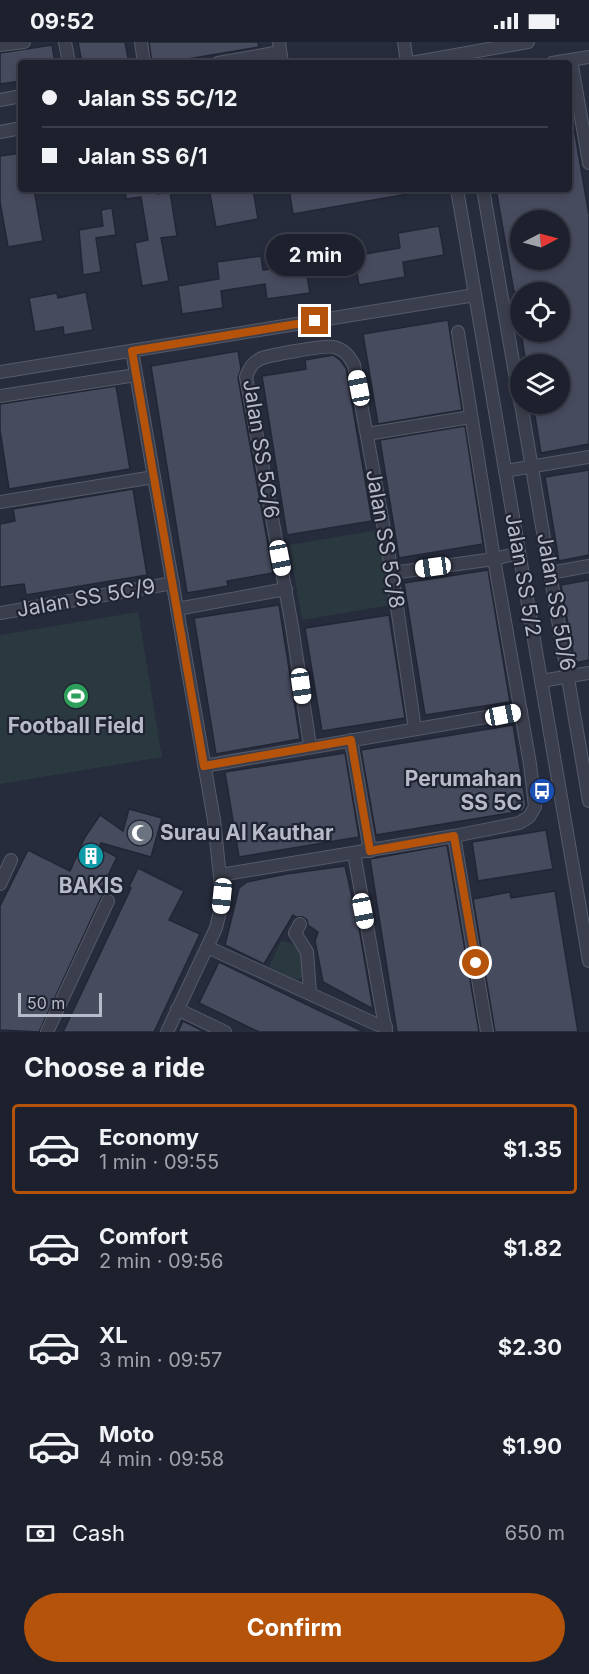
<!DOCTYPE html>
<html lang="en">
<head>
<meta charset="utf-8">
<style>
  :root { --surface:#1d212e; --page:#2a2e3a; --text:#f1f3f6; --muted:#a0a3aa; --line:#3b3e4a; --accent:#b45309 }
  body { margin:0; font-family:Inter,sans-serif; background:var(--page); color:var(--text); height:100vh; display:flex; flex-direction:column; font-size:22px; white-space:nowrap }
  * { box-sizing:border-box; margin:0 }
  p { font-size:20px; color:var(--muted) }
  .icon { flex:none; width:33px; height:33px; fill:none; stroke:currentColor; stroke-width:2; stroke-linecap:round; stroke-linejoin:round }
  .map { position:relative; height:990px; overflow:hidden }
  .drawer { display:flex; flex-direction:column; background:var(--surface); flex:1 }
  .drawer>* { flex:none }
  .banner { position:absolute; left:18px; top:18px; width:554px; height:132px; border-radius:6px; box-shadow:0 3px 9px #0003,0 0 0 2px var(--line); display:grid; align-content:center; height:132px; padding:0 24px; background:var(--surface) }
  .needle { width:39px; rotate:84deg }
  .tools { position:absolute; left:510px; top:168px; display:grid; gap:12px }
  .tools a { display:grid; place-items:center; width:60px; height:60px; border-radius:50%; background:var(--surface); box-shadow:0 3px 9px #0003,0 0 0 2px var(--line); font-size:30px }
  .scale { position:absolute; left:18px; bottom:15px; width:84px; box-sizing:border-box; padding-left:6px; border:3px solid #b7bac8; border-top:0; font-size:16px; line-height:21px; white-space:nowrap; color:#b7bac8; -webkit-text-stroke:4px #202432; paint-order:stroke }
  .end { position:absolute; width:27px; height:27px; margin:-14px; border:8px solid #b45309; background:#fff; box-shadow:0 0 0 3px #fff }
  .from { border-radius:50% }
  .bubble { position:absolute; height:42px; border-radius:21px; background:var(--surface); box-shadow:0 3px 9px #0003,0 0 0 2px var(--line); font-size:20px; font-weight:700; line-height:42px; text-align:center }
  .car { position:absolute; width:18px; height:36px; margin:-18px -9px; border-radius:8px; box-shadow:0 0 4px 2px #0007; background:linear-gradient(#fff 24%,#345 0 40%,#fff 0 76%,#345 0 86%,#fff 0) }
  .banner b { display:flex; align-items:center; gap:21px; height:57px; font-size:22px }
  .banner b+b { border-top:2px solid var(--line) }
  .banner i { width:15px; height:15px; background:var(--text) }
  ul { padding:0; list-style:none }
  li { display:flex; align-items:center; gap:18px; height:90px; margin:0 12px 9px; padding:0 12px; border:3px solid transparent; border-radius:6px }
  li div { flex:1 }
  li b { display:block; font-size:22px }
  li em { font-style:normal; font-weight:700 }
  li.on { border-color:var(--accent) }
  li>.icon { width:54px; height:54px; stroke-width:1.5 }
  h2 { padding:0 24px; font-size:27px; line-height:72px }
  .pay { display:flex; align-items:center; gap:15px; height:66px; padding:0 24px; font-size:22px }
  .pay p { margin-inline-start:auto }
  .cta { display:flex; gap:12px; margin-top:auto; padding:12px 24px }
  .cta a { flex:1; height:69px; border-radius:36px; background:var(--accent); color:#fff; font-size:24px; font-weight:700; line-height:69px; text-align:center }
  .status { display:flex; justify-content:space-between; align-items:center; height:42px; padding:0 30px; background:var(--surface); direction:ltr }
  .status svg { height:16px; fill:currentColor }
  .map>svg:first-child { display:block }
  .green { fill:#2a393f }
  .building { fill:#474b5e; stroke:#222634; stroke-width:1.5; fill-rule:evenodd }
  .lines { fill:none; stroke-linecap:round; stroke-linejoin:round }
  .minor-casing { stroke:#565a68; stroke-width:14 }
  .minor { stroke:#3b3f4d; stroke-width:12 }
  .route { stroke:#b45309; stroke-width:8 }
  .labels { text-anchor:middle; stroke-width:4.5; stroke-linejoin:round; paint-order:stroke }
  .street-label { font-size:21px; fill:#b7bac8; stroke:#202432 }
  .poi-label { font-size:21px; font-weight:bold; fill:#b7bac8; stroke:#202432 }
</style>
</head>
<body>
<div class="status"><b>09:52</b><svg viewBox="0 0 49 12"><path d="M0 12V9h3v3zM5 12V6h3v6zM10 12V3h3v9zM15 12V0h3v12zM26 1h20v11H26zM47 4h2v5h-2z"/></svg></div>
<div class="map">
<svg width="589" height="990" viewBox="0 0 589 990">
  <rect width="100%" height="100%" fill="#272c3d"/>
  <g class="green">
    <polygon points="378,488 391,563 302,578 289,503"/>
    <polygon points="138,570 162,715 0,742 0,593"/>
    <path d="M281,899C303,902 301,913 305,931L300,937H293L269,925Z"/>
  </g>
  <g class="building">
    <polygon points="78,0 125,0 129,21 82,21"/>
    <polygon points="149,0 258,0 259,5 164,21 152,21"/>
    <polygon points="52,3 55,21 21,21 21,39 0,42 0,11"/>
    <path d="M573,80L589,173V402L541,411L533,362H560V322H526L521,290H560V250H514L496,147H568V81ZM520,178H560V218H520Z"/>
    <polygon points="21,111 21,147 34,147 43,199 8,205 0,160 0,114"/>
    <polygon points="125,147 157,147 158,152 170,150 177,194 161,196 169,239 142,244 135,201 148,198 141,155 126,157"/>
    <polygon points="209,147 253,147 258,177 216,185"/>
    <polygon points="289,147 407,147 408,152 293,172"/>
    <polygon points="112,166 116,193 96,196 101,230 83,233 79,188 103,184 101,168"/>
    <polygon points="439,184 444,213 403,220 405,235 359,243 356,226 307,234 310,251 267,257 265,242 221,249 223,266 182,272 178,244 219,237 217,220 261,214 263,228 315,221 312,204 351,197 354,214 400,206 398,191"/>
    <polygon points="86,250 93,288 64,293 63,285 35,290 29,256 57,251 58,256"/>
    <polygon points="448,278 462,368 378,382 363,292"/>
    <polygon points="238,309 241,327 238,336 273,531 227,539 228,544 187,551 151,324"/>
    <polygon points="333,313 340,318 346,326 372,479 287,493 262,334 306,327 305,318"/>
    <polygon points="116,344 130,427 9,447 0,388 0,362"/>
    <polygon points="465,384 483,502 399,516 380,398"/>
    <polygon points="589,428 589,513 559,519 545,435"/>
    <polygon points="133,447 147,533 26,553 24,542 0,545 0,482 15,479 13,467"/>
    <polygon points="488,528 510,660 425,673 404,541"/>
    <polygon points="589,538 589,618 575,621 561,543"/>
    <polygon points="279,563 300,697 216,712 194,576"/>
    <polygon points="389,573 405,676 322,689 305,586"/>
    <polygon points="513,683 526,763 523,769 376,793 361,708"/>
    <polygon points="345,711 359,795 239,815 225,730"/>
    <polygon points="129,767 162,776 151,815 101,801 99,806 117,815 102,846 109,850 101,856 39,990 0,988 0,864 28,808 70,829 85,795 100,773 123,789"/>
    <polygon points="546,788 553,827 478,839 472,800"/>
    <polygon points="447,803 479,990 397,990 370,817"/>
    <polygon points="345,824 359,886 373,967 323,940 315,899 318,890 308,883 307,878 303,875 296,875 293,873 264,922 225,903 239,846 247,840 286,832"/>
    <polygon points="138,826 184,849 169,878 200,892 154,990 63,990 131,846 129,845"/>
    <polygon points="555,849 578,990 495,990 473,857 510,850 511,856"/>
    <polygon points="219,920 318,968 364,990 259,990 199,961"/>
    <polygon points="183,979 205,990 178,990"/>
  </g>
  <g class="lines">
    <g class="minor-casing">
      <g id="minor">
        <polyline points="65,0 69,21"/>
        <polyline points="141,0 144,21"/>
        <polyline points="279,0 282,21"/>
        <polyline points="404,0 407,21"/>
        <polyline points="0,3 24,0"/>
        <polyline points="571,18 589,121"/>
        <polyline points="218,21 280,10"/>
        <polyline points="411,21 528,0"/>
        <polyline points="552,21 589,15"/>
        <polyline points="0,58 21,54"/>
        <polyline points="0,90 21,86"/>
        <polyline points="457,147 589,919"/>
        <polyline points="483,147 520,360"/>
        <polyline points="132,309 214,778 222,854 220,869 216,886 167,990"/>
        <polyline points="0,330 475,253"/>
        <polyline points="0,354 136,333"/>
        <polyline points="521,362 589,759"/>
        <polyline points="367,392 471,375"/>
        <polyline points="505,429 589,415"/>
        <polyline points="0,460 154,435"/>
        <polyline points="392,531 494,517 519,511"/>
        <polyline points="550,531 589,524"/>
        <polyline points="177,567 286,547"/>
        <polyline points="0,571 173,541"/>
        <polyline points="541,639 589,631"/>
        <polyline points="351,698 370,809"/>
        <path d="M310,704L292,584L246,335C249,327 252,321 260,317C269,313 325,303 334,305C345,308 349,314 354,323L392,531L415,687"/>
        <polyline points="204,724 521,669"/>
        <polyline points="454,794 487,990"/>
        <polyline points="354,811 386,990"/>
        <polyline points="220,833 454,794 519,781 529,775 535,765 530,722 494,517 458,290"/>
        <polyline points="0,842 11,818"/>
        <polyline points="300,882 295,891 307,910 310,951"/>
        <polyline points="207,905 376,982 386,985"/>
        <polyline points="177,967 225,990"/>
        <polyline points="47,990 108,859"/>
      </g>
    </g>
    <use href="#minor" class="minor"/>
  </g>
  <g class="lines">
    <polyline class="route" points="315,279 132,309 204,724 351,698 370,809 454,794 476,921"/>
  </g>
  <defs>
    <g id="stadium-disc" transform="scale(1.35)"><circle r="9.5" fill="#2e9e5b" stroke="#202432"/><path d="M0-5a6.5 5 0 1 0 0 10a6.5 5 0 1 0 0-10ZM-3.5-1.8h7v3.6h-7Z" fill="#fff"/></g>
    <g id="bus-disc" transform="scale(1.35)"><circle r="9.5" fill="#1a4fb4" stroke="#202432"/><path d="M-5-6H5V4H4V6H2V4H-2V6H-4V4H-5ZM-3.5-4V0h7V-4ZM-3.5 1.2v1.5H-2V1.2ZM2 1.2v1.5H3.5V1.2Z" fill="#fff"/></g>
    <g id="mosque-disc" transform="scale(1.35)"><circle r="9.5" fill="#6b7280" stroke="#202432"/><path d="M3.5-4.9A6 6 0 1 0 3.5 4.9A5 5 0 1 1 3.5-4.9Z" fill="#fff"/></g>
    <g id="building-disc" transform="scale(1.35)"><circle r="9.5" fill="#0f9aa8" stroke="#202432"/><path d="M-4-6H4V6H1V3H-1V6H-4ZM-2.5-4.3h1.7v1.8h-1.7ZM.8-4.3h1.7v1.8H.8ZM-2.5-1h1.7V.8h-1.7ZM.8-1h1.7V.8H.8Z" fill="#fff"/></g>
  </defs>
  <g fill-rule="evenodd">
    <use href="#stadium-disc" x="76" y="654"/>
    <use href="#bus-disc" x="542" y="749"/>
    <use href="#mosque-disc" x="140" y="791"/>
    <use href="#building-disc" x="91" y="814"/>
  </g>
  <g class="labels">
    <g class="street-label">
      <text transform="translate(261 407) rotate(81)" y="7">Jalan SS 5C/6</text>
      <text transform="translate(385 497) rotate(80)" y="7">Jalan SS 5C/8</text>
      <text transform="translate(523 533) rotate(80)" y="7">Jalan SS 5/2</text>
      <text transform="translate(86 556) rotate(-10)" y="7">Jalan SS 5C/9</text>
      <text transform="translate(556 560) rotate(80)" y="7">Jalan SS 5D/6</text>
    </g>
    <g class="poi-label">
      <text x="76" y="691">Football Field</text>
      <text x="522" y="744" text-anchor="end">Perumahan<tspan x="522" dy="24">SS 5C</tspan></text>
      <text x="160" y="798" text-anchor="start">Surau Al Kauthar</text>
      <text x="91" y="851">BAKIS</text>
    </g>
  </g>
</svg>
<div class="tools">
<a><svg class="needle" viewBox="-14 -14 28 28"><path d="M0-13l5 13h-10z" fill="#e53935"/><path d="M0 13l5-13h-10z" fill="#a0a3aa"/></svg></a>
<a><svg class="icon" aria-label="locate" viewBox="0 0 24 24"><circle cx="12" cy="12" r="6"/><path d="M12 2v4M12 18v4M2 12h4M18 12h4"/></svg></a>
<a><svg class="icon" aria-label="layers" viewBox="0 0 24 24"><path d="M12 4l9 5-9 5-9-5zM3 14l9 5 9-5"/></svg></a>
</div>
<div class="scale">50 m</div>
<i class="end from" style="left:476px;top:921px"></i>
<i class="end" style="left:315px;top:279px"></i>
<div class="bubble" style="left:266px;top:192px;width:99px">2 min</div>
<i class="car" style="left:359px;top:346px;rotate:349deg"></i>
<i class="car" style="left:280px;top:516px;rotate:169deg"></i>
<i class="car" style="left:433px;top:525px;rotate:262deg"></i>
<i class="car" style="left:301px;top:644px;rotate:172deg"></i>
<i class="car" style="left:503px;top:673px;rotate:79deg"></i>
<i class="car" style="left:222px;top:854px;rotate:186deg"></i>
<i class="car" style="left:363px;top:869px;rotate:169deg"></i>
<div class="banner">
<b><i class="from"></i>Jalan SS 5C/12</b>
<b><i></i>Jalan SS 6/1</b>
</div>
</div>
<section class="drawer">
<h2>Choose a ride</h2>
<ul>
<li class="on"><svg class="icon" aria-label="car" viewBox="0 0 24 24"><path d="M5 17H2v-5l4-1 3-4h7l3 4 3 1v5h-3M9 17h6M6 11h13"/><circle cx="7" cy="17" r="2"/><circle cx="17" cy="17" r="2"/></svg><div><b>Economy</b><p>1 min · 09:55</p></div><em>$1.35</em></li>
<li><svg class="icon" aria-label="car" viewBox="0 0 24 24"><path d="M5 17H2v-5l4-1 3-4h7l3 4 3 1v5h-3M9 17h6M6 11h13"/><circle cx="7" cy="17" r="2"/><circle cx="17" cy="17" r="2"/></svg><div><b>Comfort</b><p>2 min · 09:56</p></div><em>$1.82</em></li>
<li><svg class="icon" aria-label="car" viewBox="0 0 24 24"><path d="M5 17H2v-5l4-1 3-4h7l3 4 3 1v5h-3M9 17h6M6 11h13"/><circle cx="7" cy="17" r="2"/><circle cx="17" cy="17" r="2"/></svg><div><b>XL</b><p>3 min · 09:57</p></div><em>$2.30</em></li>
<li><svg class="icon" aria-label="car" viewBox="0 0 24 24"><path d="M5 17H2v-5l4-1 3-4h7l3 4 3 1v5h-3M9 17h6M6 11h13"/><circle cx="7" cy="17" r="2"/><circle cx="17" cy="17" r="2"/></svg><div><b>Moto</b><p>4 min · 09:58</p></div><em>$1.90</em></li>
</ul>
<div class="pay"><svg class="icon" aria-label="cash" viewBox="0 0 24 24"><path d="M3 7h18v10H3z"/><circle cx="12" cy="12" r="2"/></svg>Cash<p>650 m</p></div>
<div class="cta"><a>Confirm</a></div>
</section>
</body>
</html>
